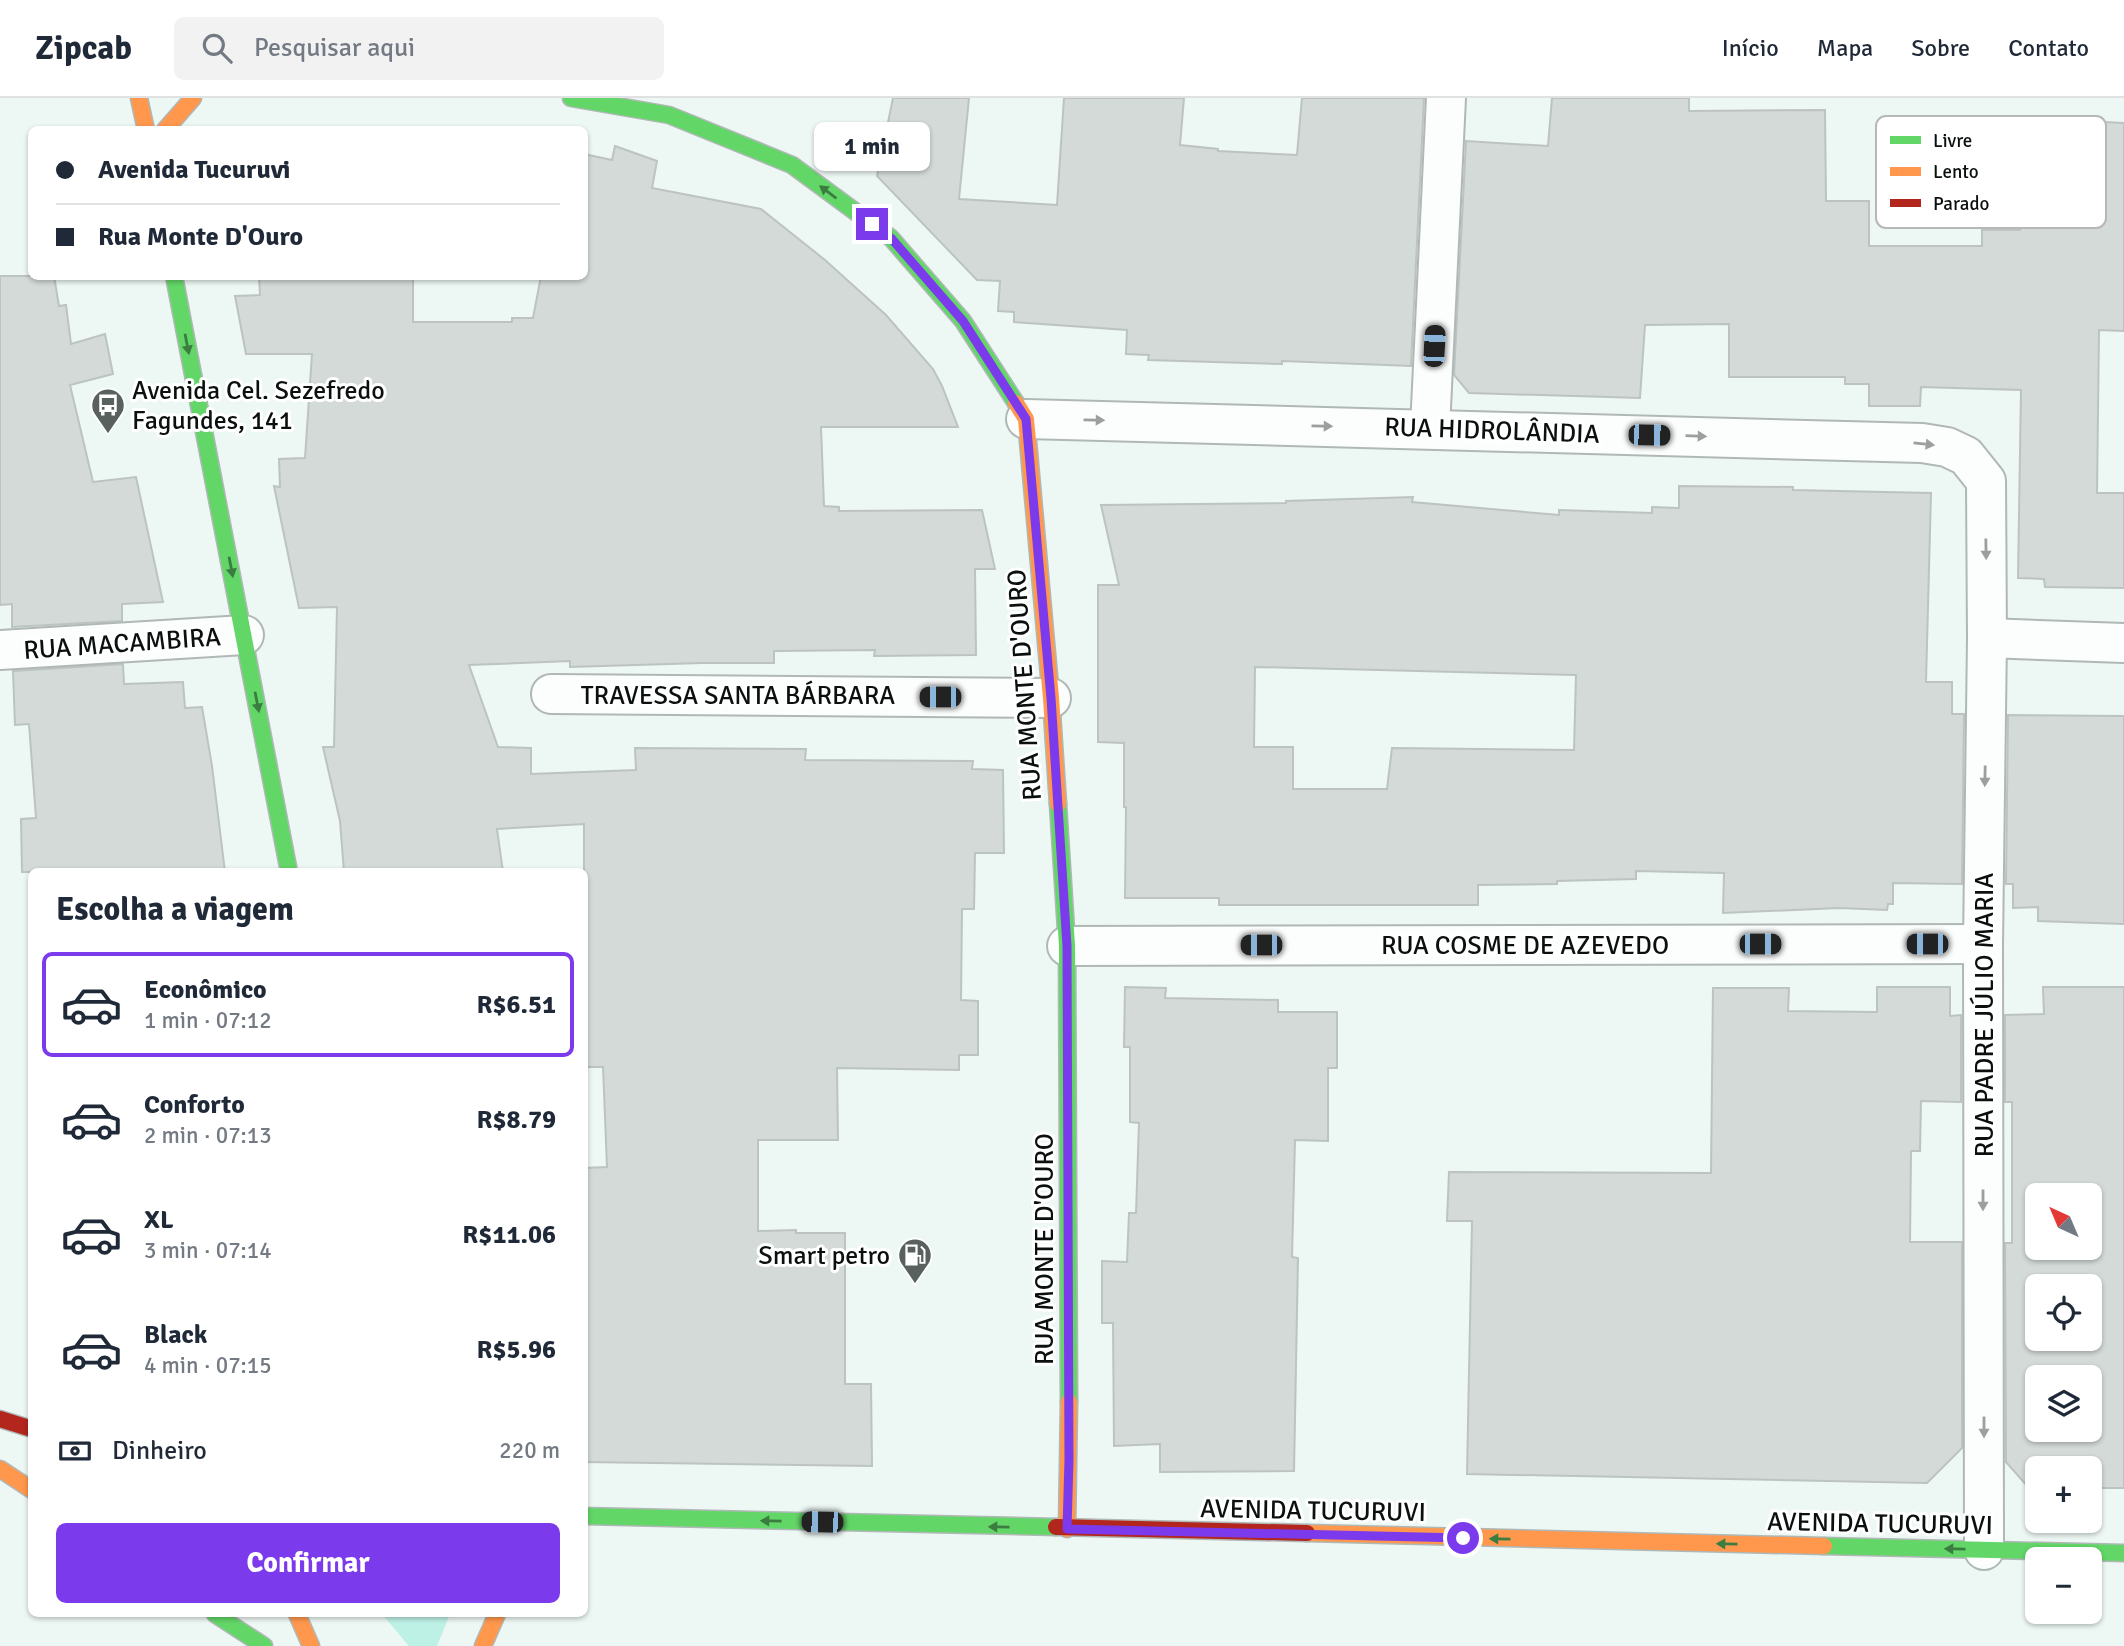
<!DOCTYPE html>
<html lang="pt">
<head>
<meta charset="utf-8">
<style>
  :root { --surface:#fff; --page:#f2f2f3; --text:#1f2937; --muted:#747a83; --line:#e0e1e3; --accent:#7c3aed }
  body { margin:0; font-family:Signika,sans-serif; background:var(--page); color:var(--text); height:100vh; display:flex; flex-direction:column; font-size:26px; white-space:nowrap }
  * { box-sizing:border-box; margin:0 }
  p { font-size:23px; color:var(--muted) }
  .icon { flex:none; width:38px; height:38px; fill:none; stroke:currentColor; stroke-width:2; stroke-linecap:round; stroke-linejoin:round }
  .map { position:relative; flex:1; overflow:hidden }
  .sheet { position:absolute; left:28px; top:770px; width:560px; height:749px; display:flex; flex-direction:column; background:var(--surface); border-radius:10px; box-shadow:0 2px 5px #0004 }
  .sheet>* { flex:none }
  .banner { position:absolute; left:28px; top:28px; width:560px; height:154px; border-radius:10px; box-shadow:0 2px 5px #0004; display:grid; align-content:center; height:154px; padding:0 28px; background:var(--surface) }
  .needle { width:46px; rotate:316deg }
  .controls { position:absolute; left:2025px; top:1085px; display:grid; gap:14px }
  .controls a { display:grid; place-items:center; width:77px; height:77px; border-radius:10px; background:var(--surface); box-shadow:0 2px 5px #0004; font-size:35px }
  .end { position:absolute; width:32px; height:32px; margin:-16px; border:9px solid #7c3aed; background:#fff; box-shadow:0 0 0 4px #fff }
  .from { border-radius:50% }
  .bubble { position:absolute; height:49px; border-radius:10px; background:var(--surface); box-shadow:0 2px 5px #0004; font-size:23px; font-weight:700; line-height:49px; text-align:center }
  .car { position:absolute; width:21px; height:42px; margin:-21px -10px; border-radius:9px; box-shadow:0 0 5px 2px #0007; background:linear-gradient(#222 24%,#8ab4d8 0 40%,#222 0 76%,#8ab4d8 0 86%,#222 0) }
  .banner b { display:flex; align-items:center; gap:24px; height:66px; font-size:26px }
  .banner b+b { border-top:2px solid var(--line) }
  .banner i { width:18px; height:18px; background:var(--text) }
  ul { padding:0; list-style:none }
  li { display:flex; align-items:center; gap:21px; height:105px; margin:0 14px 10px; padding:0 14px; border:4px solid transparent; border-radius:10px }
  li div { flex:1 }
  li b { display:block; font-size:26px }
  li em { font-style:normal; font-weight:700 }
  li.selected { border-color:var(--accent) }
  li>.icon { width:63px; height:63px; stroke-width:1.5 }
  h2 { padding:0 28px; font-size:32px; line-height:84px }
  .pay { display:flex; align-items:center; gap:18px; height:77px; padding:0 28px; font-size:26px }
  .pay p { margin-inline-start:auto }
  .primary-button { display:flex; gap:14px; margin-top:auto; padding:14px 28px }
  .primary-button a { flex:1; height:80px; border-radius:10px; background:var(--accent); color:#fff; font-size:28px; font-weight:700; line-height:80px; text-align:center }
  header { display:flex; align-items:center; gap:42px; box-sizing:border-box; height:98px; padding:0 35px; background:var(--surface); border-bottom:2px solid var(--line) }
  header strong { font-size:33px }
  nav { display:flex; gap:38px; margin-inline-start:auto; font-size:24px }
  .search { width:490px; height:63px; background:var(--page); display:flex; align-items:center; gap:18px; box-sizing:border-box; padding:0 24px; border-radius:10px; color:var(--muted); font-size:26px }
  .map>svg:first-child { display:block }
  .green { fill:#bdf1e6 }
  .building { fill:#d3dad8; stroke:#bcc3c1; stroke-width:2; fill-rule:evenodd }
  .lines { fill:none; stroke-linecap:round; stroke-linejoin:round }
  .street-casing { stroke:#b0b8b6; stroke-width:42 }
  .fast-casing { stroke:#b0b8b6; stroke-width:19 }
  .slow-casing { stroke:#b0b8b6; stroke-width:19 }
  .jam-casing { stroke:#b0b8b6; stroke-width:19 }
  .street { stroke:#fcfefd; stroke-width:38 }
  .fast { stroke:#63d668; stroke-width:16 }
  .slow { stroke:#ff974d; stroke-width:16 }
  .jam { stroke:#b3261e; stroke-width:16 }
  .oneway { fill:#3b7d40 }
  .oneway2 { fill:#9b9f9d }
  .route { stroke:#7c3aed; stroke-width:9 }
  .labels { text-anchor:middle; stroke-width:6; stroke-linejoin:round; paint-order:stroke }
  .poi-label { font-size:26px; fill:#0a100e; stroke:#fff; text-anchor:start }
  .street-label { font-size:26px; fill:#0a100e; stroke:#fff }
  .key { fill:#fff; stroke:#b6b7b7; stroke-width:2 }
  .key-label { font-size:19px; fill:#0a100e }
</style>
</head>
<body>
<header>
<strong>Zipcab</strong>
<div class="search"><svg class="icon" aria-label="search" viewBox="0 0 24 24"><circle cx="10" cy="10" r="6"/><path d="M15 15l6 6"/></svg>Pesquisar aqui</div>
<nav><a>Início</a><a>Mapa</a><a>Sobre</a><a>Contato</a></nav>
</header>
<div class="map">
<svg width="2124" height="1548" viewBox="0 0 2124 1548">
  <rect width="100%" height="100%" fill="#edf7f4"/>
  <polygon class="green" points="382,1516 450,1516 437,1548 409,1548"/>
  <g class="building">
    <polygon points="893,0 969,0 959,101 1057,107 1064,0 1184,0 1180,47 1218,51 1218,53 1297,57 1302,0 1424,0 1411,268 1282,263 1282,266 1148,262 1149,257 1126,256 1127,232 1014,224 1014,214 998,213 1000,183 977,182 877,78"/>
    <polygon points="1552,0 1689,0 1689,13 1825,12 1826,103 1869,103 1869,148 1982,148 1982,132 2020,132 2019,65 2062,68 2066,22 2124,25 2124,233 2099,232 2097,395 2124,395 2124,490 2045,489 2044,481 2018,480 2021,292 1921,289 1920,308 1869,308 1869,286 1845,286 1845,279 1729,279 1729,226 1645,227 1640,300 1469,295 1454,277 1466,43 1548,48"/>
    <polygon points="615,48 657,63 652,90 761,111 825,162 886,217 933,271 942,288 958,329 821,329 824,408 839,409 839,413 982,412 995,471 975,471 976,557 874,558 875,552 774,553 774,565 702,565 570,569 570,563 469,567 498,649 531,650 531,676 636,672 635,650 806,651 805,662 973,663 972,671 1003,672 1004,755 975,755 974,811 962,811 961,902 978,903 978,957 959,957 959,972 837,970 838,1042 758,1042 758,1133 796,1132 796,1135 845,1135 845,1286 871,1286 872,1368 584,1364 584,1070 607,1069 603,969 584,969 584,726 497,731 503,774 344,774 340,723 323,649 334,649 337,509 299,510 274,388 280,389 279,361 305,360 312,256 246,256 235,198 260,197 259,178 413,178 413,224 512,224 512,220 533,220 541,178 584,178 584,56 612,62"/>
    <polygon points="0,178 54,178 59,208 66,207 71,246 105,236 113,276 70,287 93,384 136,379 163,504 122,506 122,523 12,529 12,506 0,507"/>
    <path d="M1679,388L1793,389V392L1931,395L1926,584H1952V616H1964L1962,786L1893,785V806H1888L1887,812L1839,810L1723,815L1724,775L1636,773V781L1557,783V786L1478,787V807H1219V800H1125L1126,709H1124V645L1098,644V487H1119L1101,407L1286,405V403L1413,399L1412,404L1559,417V412L1652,415V409L1679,410ZM1255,569L1576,577L1574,652L1392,650L1387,691H1293V649H1254Z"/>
    <polygon points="123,566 124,586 183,584 185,610 202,609 212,668 225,774 22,774 21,721 36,720 29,626 15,627 13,573"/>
    <polygon points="2008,617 2124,618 2124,826 2038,823 2038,809 2013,810 2013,786 2006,786"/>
    <polygon points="1125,889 1166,890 1165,900 1278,902 1278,914 1337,914 1337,970 1328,970 1328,1043 1295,1042 1292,1159 1298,1160 1294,1373 1160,1374 1160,1346 1114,1348 1113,1225 1102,1225 1102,1163 1127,1164 1129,1115 1136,1115 1139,1025 1130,1024 1130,949 1124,949"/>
    <polygon points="1877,889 1950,889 1950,918 1961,917 1961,1004 1921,1003 1920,1053 1911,1053 1910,1144 1962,1144 1962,1350 1927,1385 1467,1376 1472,1123 1447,1123 1449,1074 1711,1075 1713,890 1789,890 1788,913 1877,914"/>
    <path d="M2043,889H2124V1390H2090V1370H2037V1391L2029,1390L2006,1364L2005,1145H2012V1004H2005V917L2044,916ZM2037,1097H2090V1150H2037ZM2037,1188H2090V1241H2037ZM2037,1279H2090V1332H2037Z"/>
  </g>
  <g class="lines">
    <g class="street-casing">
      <g id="street">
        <polyline points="1026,321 1922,345 1947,349 1966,358 1986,383 1987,540 1983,846 1984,1452"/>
        <polyline points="1430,330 1446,0"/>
        <polyline points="1987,540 2124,545"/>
        <polyline points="0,552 244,537"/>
        <polyline points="551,596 1051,600"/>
        <polyline points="1067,848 1983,846"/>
      </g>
    </g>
    <g class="fast-casing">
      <g id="fast">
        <polyline points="571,0 669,17 792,67 891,140 963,223 1016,305"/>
        <polyline points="174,178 289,774"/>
        <polyline points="1058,706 1067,848 1069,1304"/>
        <polyline points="584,1418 1056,1429"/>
        <polyline points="1824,1448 2124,1455"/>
        <polyline points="215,1516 264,1548"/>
      </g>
    </g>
    <g class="slow-casing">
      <g id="slow">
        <polyline points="139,0 146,32"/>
        <polyline points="165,32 193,0"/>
        <polyline points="1016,305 1026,321 1051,600 1058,706"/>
        <polyline points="0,1371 32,1392"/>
        <polyline points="1067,1431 1069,1304"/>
        <polyline points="1307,1435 1824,1448"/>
        <polyline points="297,1516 311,1548"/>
        <polyline points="483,1548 497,1516"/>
      </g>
    </g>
    <g class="jam-casing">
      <g id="jam">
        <polyline points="0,1321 32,1331"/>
        <polyline points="1056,1429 1307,1435"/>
      </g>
    </g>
    <use href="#street" class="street"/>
    <use href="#fast" class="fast"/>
    <use href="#slow" class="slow"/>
    <use href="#jam" class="jam"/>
  </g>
  <defs><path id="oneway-solid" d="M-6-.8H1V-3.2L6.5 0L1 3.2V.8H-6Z" transform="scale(1.75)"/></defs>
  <g class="oneway">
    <use href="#oneway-solid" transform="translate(828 94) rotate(-143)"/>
    <use href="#oneway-solid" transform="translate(187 246) rotate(79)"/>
    <use href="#oneway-solid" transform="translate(231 469) rotate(79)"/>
    <use href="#oneway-solid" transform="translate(257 604) rotate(79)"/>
    <use href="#oneway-solid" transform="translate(771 1423) rotate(-179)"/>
    <use href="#oneway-solid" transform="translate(999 1429) rotate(-179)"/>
    <use href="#oneway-solid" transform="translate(1500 1441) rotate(-179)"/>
    <use href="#oneway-solid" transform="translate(1727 1446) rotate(-179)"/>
    <use href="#oneway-solid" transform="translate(1955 1451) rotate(-179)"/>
  </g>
  <g class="oneway2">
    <use href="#oneway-solid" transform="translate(1094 322) rotate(1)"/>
    <use href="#oneway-solid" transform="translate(1322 328) rotate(1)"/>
    <use href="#oneway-solid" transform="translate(1696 338) rotate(2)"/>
    <use href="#oneway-solid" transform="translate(1924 346) rotate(6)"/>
    <use href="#oneway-solid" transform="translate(1986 451) rotate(89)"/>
    <use href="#oneway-solid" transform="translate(1985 678) rotate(91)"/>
    <use href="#oneway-solid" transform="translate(1983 1102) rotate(90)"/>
    <use href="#oneway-solid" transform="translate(1984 1329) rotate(90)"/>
  </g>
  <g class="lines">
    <polyline class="route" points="872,126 891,140 963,223 1026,321 1051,600 1067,848 1069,1362 1067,1431 1463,1440"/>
  </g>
  <defs>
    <g id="bus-pin" transform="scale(1.75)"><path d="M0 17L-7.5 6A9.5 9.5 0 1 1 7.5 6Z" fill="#59615e" stroke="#fff"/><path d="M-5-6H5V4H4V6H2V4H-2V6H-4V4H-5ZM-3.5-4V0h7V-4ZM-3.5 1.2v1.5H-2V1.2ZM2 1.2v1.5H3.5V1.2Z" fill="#fff"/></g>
    <g id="fuel-pin" transform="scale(1.75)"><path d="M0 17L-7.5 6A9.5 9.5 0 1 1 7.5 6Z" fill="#59615e" stroke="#fff"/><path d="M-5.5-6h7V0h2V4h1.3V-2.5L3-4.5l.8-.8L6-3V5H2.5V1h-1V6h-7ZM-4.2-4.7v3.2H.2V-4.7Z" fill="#fff"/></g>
  </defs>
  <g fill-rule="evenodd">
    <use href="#bus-pin" x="108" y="307"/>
    <use href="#fuel-pin" x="915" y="1157"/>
  </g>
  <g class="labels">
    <g class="poi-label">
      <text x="132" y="301">Avenida Cel. Sezefredo<tspan x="132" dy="30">Fagundes, 141</tspan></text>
      <text x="890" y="1166" text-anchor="end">Smart petro</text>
    </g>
    <g class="street-label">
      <text transform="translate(1492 332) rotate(2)" y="9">RUA HIDROLÂNDIA</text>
      <text transform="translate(122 545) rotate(-4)" y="9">RUA MACAMBIRA</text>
      <text transform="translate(1024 587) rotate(-94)" y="9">RUA MONTE D'OURO</text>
      <text x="738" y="606">TRAVESSA SANTA BÁRBARA</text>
      <text x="1525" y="856">RUA COSME DE AZEVEDO</text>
      <text transform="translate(1984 917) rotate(-90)" y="9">RUA PADRE JÚLIO MARIA</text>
      <text transform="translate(1044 1151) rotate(-90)" y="9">RUA MONTE D'OURO</text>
      <text transform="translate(1313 1412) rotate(1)" y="9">AVENIDA TUCURUVI</text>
      <text transform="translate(1880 1425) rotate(1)" y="9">AVENIDA TUCURUVI</text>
    </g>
  </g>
  <rect x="1876" y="18" width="230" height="112" rx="10" class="key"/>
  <rect x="1890" y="38" width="31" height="8" fill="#63d668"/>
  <rect x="1890" y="69" width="31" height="9" fill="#ff974d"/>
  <rect x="1890" y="101" width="31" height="8" fill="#b3261e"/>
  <g class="key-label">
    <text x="1933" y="49">Livre</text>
    <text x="1933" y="80">Lento</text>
    <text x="1933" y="112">Parado</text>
  </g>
</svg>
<div class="controls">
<a><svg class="needle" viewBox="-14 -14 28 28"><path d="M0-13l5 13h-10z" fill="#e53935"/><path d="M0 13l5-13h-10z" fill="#747a83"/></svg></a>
<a><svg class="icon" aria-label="locate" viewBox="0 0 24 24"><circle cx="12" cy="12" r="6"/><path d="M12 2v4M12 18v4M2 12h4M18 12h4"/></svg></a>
<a><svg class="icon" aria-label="layers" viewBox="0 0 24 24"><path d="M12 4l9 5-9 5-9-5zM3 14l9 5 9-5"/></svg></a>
<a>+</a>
<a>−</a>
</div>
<i class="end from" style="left:1463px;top:1440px"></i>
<i class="end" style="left:872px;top:126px"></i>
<div class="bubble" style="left:814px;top:24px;width:116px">1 min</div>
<i class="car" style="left:1434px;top:248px;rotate:3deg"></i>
<i class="car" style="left:1649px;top:337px;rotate:91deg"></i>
<i class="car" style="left:940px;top:599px;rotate:270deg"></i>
<i class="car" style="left:1760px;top:846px;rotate:90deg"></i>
<i class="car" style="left:1927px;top:846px;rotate:270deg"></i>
<i class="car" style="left:1261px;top:847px;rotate:270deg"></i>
<i class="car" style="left:822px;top:1424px;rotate:271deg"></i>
<div class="banner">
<b><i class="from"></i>Avenida Tucuruvi</b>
<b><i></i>Rua Monte D'Ouro</b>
</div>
<section class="sheet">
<h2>Escolha a viagem</h2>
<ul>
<li class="selected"><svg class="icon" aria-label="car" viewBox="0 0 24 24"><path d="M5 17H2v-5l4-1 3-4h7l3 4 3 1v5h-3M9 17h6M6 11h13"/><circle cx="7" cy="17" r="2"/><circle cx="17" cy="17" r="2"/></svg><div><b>Econômico</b><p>1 min · 07:12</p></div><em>R$6.51</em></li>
<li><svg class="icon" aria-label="car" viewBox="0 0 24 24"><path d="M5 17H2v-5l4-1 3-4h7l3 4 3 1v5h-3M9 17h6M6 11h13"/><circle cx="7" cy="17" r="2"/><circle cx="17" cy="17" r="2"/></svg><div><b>Conforto</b><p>2 min · 07:13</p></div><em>R$8.79</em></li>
<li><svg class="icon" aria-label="car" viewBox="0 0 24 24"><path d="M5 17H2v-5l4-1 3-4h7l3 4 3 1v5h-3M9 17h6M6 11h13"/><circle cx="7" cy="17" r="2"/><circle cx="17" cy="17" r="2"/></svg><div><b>XL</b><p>3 min · 07:14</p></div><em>R$11.06</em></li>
<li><svg class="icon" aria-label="car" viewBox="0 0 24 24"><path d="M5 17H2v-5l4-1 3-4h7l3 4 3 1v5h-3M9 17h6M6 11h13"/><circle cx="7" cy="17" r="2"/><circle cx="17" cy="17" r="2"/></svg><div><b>Black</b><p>4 min · 07:15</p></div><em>R$5.96</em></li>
</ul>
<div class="pay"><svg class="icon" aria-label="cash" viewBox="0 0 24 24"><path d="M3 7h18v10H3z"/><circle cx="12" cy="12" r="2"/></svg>Dinheiro<p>220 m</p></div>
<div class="primary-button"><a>Confirmar</a></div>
</section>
</div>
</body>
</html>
